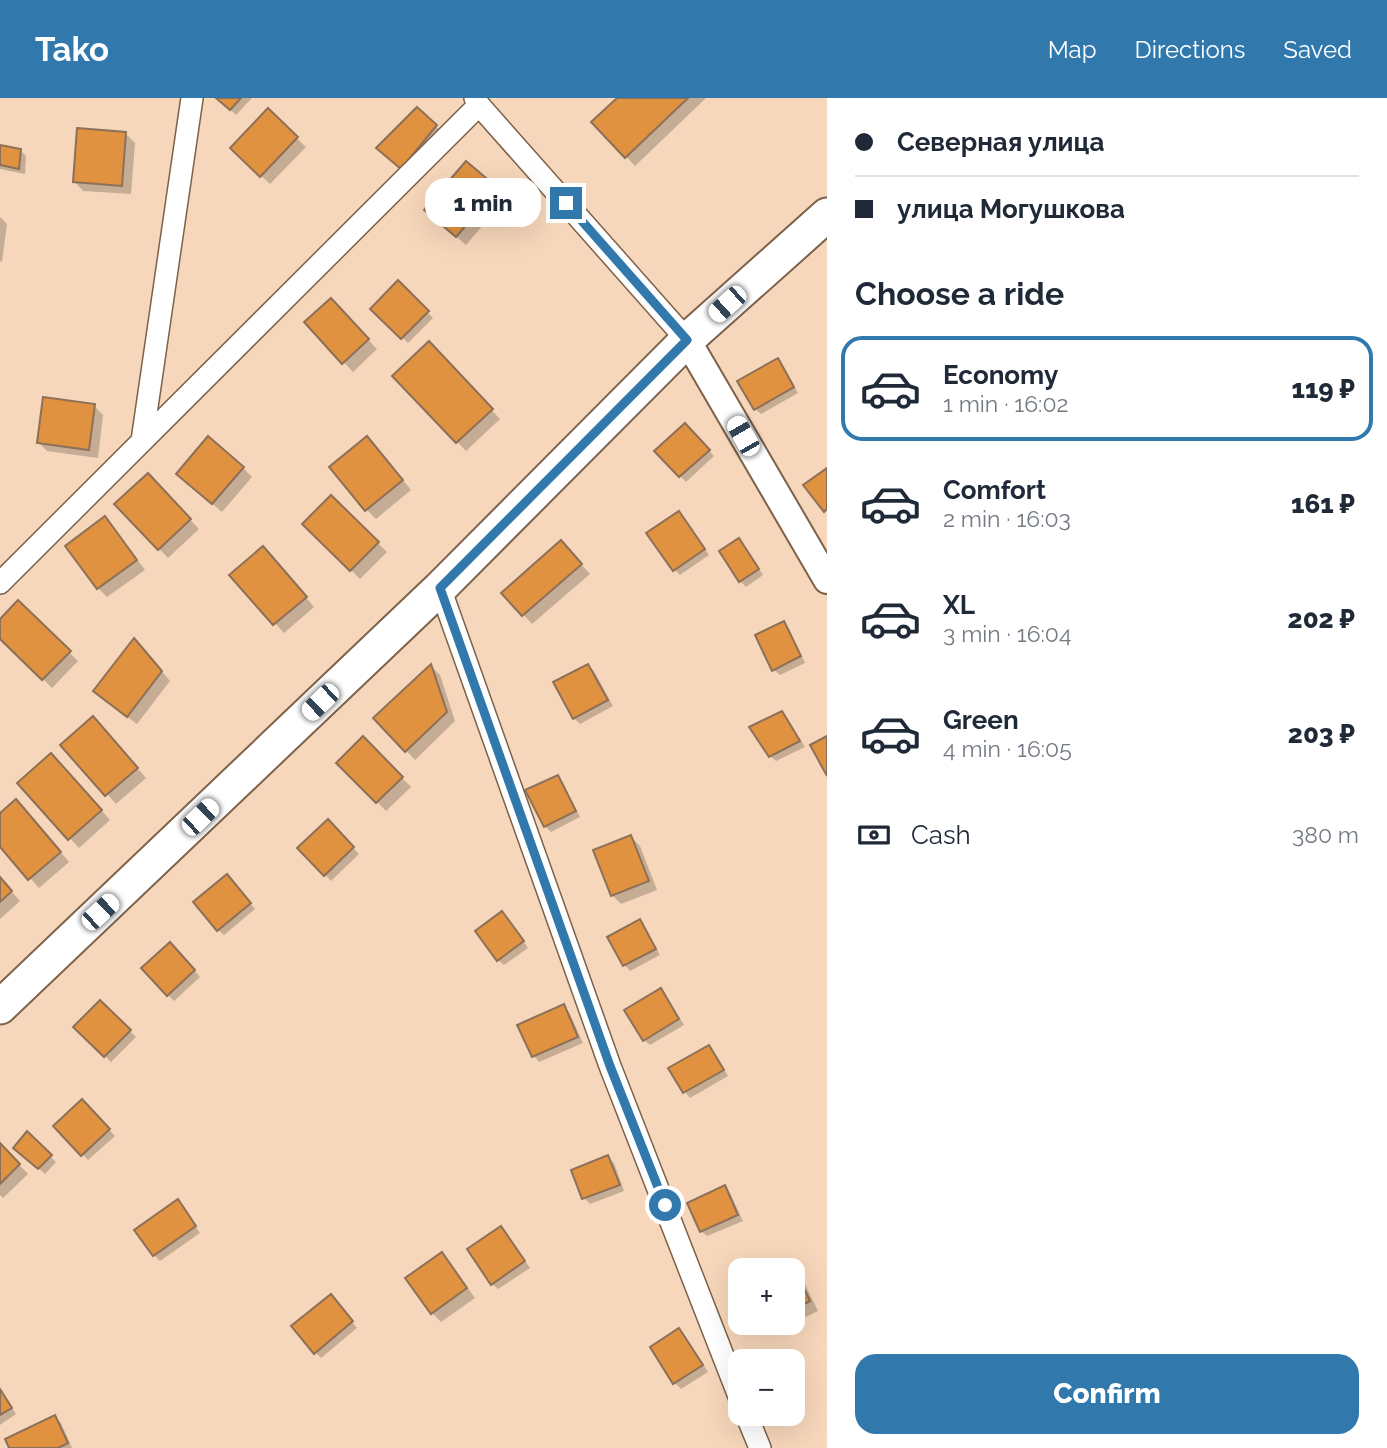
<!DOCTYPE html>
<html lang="en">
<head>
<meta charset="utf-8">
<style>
  :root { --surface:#fff; --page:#f2f2f3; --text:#1f2937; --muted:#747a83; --line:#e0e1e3; --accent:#3179ad }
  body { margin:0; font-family:Raleway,sans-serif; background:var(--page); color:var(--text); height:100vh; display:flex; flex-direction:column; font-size:26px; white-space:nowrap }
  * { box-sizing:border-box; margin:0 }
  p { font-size:23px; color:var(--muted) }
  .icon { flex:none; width:38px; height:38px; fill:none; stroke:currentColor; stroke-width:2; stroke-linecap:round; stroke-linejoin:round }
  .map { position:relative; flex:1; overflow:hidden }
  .details { display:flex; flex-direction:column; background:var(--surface); width:560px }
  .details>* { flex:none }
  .top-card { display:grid; align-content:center; height:154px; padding:0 28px; background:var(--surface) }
  .fabs { position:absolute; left:728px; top:1160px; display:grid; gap:14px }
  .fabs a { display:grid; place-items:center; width:77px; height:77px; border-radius:14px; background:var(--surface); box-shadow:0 7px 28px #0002; font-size:35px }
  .end { position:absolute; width:32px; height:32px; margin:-16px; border:9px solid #3179ad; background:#fff; box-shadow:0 0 0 4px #fff }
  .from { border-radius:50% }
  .bubble { position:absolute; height:49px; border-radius:21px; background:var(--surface); box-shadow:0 7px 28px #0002; font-size:23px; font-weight:800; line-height:49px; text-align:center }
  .car { position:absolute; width:21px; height:42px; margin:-21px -10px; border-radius:9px; box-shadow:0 0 5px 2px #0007; background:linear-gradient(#fff 24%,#345 0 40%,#fff 0 76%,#345 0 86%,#fff 0) }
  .top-card b { display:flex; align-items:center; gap:24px; height:66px; font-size:26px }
  .top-card b+b { border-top:2px solid var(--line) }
  .top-card i { width:18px; height:18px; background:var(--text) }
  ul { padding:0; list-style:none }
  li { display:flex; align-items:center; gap:21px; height:105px; margin:0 14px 10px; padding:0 14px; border:4px solid transparent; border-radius:21px }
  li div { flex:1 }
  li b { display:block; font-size:26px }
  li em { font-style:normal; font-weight:800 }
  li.selected { border-color:var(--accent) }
  li>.icon { width:63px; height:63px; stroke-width:1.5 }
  h2 { padding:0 28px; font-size:32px; line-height:84px }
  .pay { display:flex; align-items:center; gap:18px; height:77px; padding:0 28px; font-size:26px }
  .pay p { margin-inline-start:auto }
  .action { display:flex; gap:14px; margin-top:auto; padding:14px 28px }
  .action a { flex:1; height:80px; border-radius:21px; background:var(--accent); color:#fff; font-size:28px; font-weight:800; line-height:80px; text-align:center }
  header { display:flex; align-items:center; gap:42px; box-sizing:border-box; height:98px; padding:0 35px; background:var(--accent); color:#fff }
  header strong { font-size:33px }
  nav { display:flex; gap:38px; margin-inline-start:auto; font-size:24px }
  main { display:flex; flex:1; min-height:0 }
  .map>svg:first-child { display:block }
  .shadow { fill:#0003 }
  .building { fill:#e09240; stroke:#8d7057; stroke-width:2 }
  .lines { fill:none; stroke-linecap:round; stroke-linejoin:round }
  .minor-casing { stroke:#7d6148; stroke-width:24 }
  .tertiary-casing { stroke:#7d6148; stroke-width:30 }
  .primary-casing { stroke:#7d6148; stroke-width:37 }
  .minor { stroke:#fff; stroke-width:21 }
  .tertiary { stroke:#fff; stroke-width:26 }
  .primary { stroke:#fff; stroke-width:33 }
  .route { stroke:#3179ad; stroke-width:9 }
</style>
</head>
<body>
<header>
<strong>Tako</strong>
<nav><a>Map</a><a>Directions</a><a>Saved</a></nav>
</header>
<main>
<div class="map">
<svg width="827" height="1350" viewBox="0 0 827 1350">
  <rect width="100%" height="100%" fill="#f7d7bb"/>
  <g class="shadow">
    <polygon points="218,0 252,0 236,17"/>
    <polygon points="619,0 706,0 635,68 594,24"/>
    <polygon points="417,11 442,34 408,75 384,55"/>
    <polygon points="268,13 306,49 270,86 232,50"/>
    <polygon points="126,36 135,45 131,96 83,93 74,83"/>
    <polygon points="0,49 20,52 26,58 25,76 0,71"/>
    <polygon points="466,65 506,100 466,147 436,121"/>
    <polygon points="0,119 7,126 2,164 0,163"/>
    <polygon points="398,185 433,220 408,245 373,211"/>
    <polygon points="339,211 377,251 353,274 306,224"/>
    <polygon points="429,246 500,321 466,353 395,278"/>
    <polygon points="777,263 783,268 798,295 761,316 755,311"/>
    <polygon points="94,308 103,317 98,360 47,353 38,344"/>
    <polygon points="685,327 714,358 686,384 657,353"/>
    <polygon points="376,349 411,392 376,421 367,412"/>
    <polygon points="243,370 252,379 222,414 188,385"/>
    <polygon points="148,377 199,431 168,460 117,406"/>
    <polygon points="331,400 387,454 360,481 305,426"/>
    <polygon points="678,415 684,421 709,457 680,477 674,471"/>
    <polygon points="105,421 114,430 145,472 107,499 98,490 67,448"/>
    <polygon points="744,448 763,477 746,489 740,483"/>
    <polygon points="570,454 590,476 532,526 504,495"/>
    <polygon points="272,459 314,509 284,535 232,477"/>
    <polygon points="18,505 78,563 52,590 0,539 0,523"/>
    <polygon points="783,525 789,531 805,565 780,577 774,572"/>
    <polygon points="143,551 170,583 137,626 104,602 95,593"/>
    <polygon points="431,568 440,577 455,623 415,662 375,620"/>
    <polygon points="588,568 594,573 613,608 580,626 574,620"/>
    <polygon points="782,615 788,621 805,649 776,663 770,658"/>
    <polygon points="102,630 146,680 116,706 63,647"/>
    <polygon points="363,641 411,689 386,713 339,665"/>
    <polygon points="60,666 110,722 79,750 20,685"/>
    <polygon points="558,679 563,685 580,719 551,734 545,728"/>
    <polygon points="25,713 69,764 39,790 0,746 0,718"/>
    <polygon points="328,724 359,756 331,783 300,750"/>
    <polygon points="631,739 640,748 657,792 621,806 612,797"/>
    <polygon points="0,781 20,803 0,821"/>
    <polygon points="233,784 255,811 224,837 218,832"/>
    <polygon points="508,821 528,850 504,867 498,862"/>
    <polygon points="640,824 645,829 660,857 630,873 625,867 610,839"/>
    <polygon points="176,852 200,879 174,903 168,897"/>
    <polygon points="660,893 666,898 684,927 650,947 644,942"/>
    <polygon points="100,904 136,939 111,964 76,929"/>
    <polygon points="563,908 569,914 583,945 539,964 534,958"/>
    <polygon points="709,949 714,955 728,978 690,1000 685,994 671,971"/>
    <polygon points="82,1003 115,1038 88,1062 55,1028"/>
    <polygon points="27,1036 56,1064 45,1076 22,1055"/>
    <polygon points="0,1047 28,1076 3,1100 0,1097"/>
    <polygon points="608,1059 614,1065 624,1093 590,1106 584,1100 573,1073"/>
    <polygon points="725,1090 730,1095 743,1123 707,1138 701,1133"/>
    <polygon points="183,1110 200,1135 160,1163 154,1157"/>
    <polygon points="506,1136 530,1170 498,1191 492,1186"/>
    <polygon points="442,1157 451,1166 475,1200 441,1224 432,1215 408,1181"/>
    <polygon points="790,1165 799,1174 818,1213 793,1225 793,1172 774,1172"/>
    <polygon points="336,1204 357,1230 321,1260 315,1254"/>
    <polygon points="772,1225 792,1225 779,1231"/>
    <polygon points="679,1232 685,1238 708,1274 681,1291 675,1285 652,1250"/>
    <polygon points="0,1293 16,1316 0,1327"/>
    <polygon points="55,1319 61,1325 72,1350 11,1350"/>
  </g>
  <g class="building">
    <polygon points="216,0 241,0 230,12"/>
    <polygon points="617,0 688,0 625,60 591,24"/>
    <polygon points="417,9 437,27 401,71 376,50"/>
    <polygon points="268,10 298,39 260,79 230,50"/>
    <polygon points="77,30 126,34 122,88 73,84"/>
    <polygon points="0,47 21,51 19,71 0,67"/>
    <polygon points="466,63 498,90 456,139 424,112"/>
    <polygon points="398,182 429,213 401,241 370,211"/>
    <polygon points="331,200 369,241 342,266 304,224"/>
    <polygon points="429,243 493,311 456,345 392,278"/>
    <polygon points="778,260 794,289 754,312 737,283"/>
    <polygon points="43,299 95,306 89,352 37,345"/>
    <polygon points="685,325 710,352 679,379 654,353"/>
    <polygon points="208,338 244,369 212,406 176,376"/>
    <polygon points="367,338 403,382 365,413 329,369"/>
    <polygon points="827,370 827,411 824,414 803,387"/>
    <polygon points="148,375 191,421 158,452 114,406"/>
    <polygon points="331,397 379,444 350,473 302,426"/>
    <polygon points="679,413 705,451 673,473 646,435"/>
    <polygon points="105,418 137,462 97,491 65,448"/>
    <polygon points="739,440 759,471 739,484 719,453"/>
    <polygon points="561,442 582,466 522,518 501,495"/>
    <polygon points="263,448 307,499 273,527 229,477"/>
    <polygon points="18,502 71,553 42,582 0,541 0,521"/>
    <polygon points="784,523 801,558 772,573 755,537"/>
    <polygon points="134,540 162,573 127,619 93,593"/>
    <polygon points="431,566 447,614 405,654 373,620"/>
    <polygon points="588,566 608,602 573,621 553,584"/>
    <polygon points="782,613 800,643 769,659 749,629"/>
    <polygon points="93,618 138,670 105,698 60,647"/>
    <polygon points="363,638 403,679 376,705 336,665"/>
    <polygon points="827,638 827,678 810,647"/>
    <polygon points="51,655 102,712 68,742 17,685"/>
    <polygon points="558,677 576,713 544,729 525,692"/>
    <polygon points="16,701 61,754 28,782 0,749 0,715"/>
    <polygon points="328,721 354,749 324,778 297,750"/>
    <polygon points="631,737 649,783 611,798 593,752"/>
    <polygon points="227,776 251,805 217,833 193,804"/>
    <polygon points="0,779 12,793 0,804"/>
    <polygon points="502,813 524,843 497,863 475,833"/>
    <polygon points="640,821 656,851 623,868 607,839"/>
    <polygon points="170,844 195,872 167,898 141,870"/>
    <polygon points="661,890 679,921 643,943 624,912"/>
    <polygon points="100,902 131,932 104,959 73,929"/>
    <polygon points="564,906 578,939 532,959 517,927"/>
    <polygon points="709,947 724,972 683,995 668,970"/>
    <polygon points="82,1001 110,1031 81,1058 53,1028"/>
    <polygon points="27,1033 52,1057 38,1071 13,1050"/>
    <polygon points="0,1045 20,1066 0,1086"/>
    <polygon points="608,1057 620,1087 582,1101 571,1072"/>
    <polygon points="725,1087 738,1117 700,1134 687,1105"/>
    <polygon points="178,1101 196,1128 153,1158 134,1132"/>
    <polygon points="501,1128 525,1163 491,1187 467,1151"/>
    <polygon points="442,1154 467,1190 431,1216 405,1180"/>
    <polygon points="791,1163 810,1203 793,1212 793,1172 770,1172"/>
    <polygon points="331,1196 353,1223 314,1256 291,1228"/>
    <polygon points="679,1230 703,1267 673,1286 650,1249"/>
    <polygon points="0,1291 12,1310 0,1317"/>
    <polygon points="55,1317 68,1345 58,1350 9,1350 5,1341"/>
  </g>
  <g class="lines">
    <g class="minor-casing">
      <g id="minor">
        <polyline points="475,0 479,7 687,242"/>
        <polyline points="142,343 192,0"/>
        <polyline points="0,485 479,7"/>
        <polyline points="440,490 610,968 740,1301"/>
        <polyline points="746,1316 760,1350"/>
      </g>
    </g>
    <g class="tertiary-casing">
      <polyline id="tertiary" points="687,242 827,482"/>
    </g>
    <g class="primary-casing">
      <polyline id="primary" points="0,909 440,490 687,242 827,117"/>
    </g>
    <use href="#minor" class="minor"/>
    <use href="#tertiary" class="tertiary"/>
    <use href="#primary" class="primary"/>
  </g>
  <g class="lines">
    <polyline class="route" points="566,105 687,242 440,490 610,968 665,1107"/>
  </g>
</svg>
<div class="fabs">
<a>+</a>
<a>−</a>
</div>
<i class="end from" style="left:665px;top:1107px"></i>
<i class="end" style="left:566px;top:105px"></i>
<div class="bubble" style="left:425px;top:80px;width:116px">1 min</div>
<i class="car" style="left:727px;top:206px;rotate:228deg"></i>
<i class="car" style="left:743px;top:338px;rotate:330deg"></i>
<i class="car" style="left:320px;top:604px;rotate:226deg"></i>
<i class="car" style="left:200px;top:719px;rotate:46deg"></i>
<i class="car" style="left:100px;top:814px;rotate:47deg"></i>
</div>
<section class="details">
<div class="top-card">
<b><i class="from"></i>Северная улица</b>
<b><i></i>улица Могушкова</b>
</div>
<h2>Choose a ride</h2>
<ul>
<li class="selected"><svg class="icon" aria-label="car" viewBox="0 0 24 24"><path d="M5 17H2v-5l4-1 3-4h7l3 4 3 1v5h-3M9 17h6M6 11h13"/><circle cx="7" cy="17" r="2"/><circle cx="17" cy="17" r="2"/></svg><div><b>Economy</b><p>1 min · 16:02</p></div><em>119 ₽</em></li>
<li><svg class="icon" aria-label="car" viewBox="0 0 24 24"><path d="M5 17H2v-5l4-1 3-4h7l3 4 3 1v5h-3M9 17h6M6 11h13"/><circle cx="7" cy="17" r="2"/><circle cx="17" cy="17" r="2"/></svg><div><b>Comfort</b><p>2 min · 16:03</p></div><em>161 ₽</em></li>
<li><svg class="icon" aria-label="car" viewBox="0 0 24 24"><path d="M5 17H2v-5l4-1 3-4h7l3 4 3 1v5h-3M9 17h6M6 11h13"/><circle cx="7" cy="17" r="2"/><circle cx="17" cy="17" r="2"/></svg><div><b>XL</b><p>3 min · 16:04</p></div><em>202 ₽</em></li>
<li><svg class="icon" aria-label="car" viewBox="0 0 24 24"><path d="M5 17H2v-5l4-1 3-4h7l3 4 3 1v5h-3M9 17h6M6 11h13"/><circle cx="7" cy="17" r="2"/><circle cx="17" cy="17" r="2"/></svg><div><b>Green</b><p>4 min · 16:05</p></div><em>203 ₽</em></li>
</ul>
<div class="pay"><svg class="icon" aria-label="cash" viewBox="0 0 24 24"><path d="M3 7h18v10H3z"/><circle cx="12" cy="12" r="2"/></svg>Cash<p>380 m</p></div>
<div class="action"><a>Confirm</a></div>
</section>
</main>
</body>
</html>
